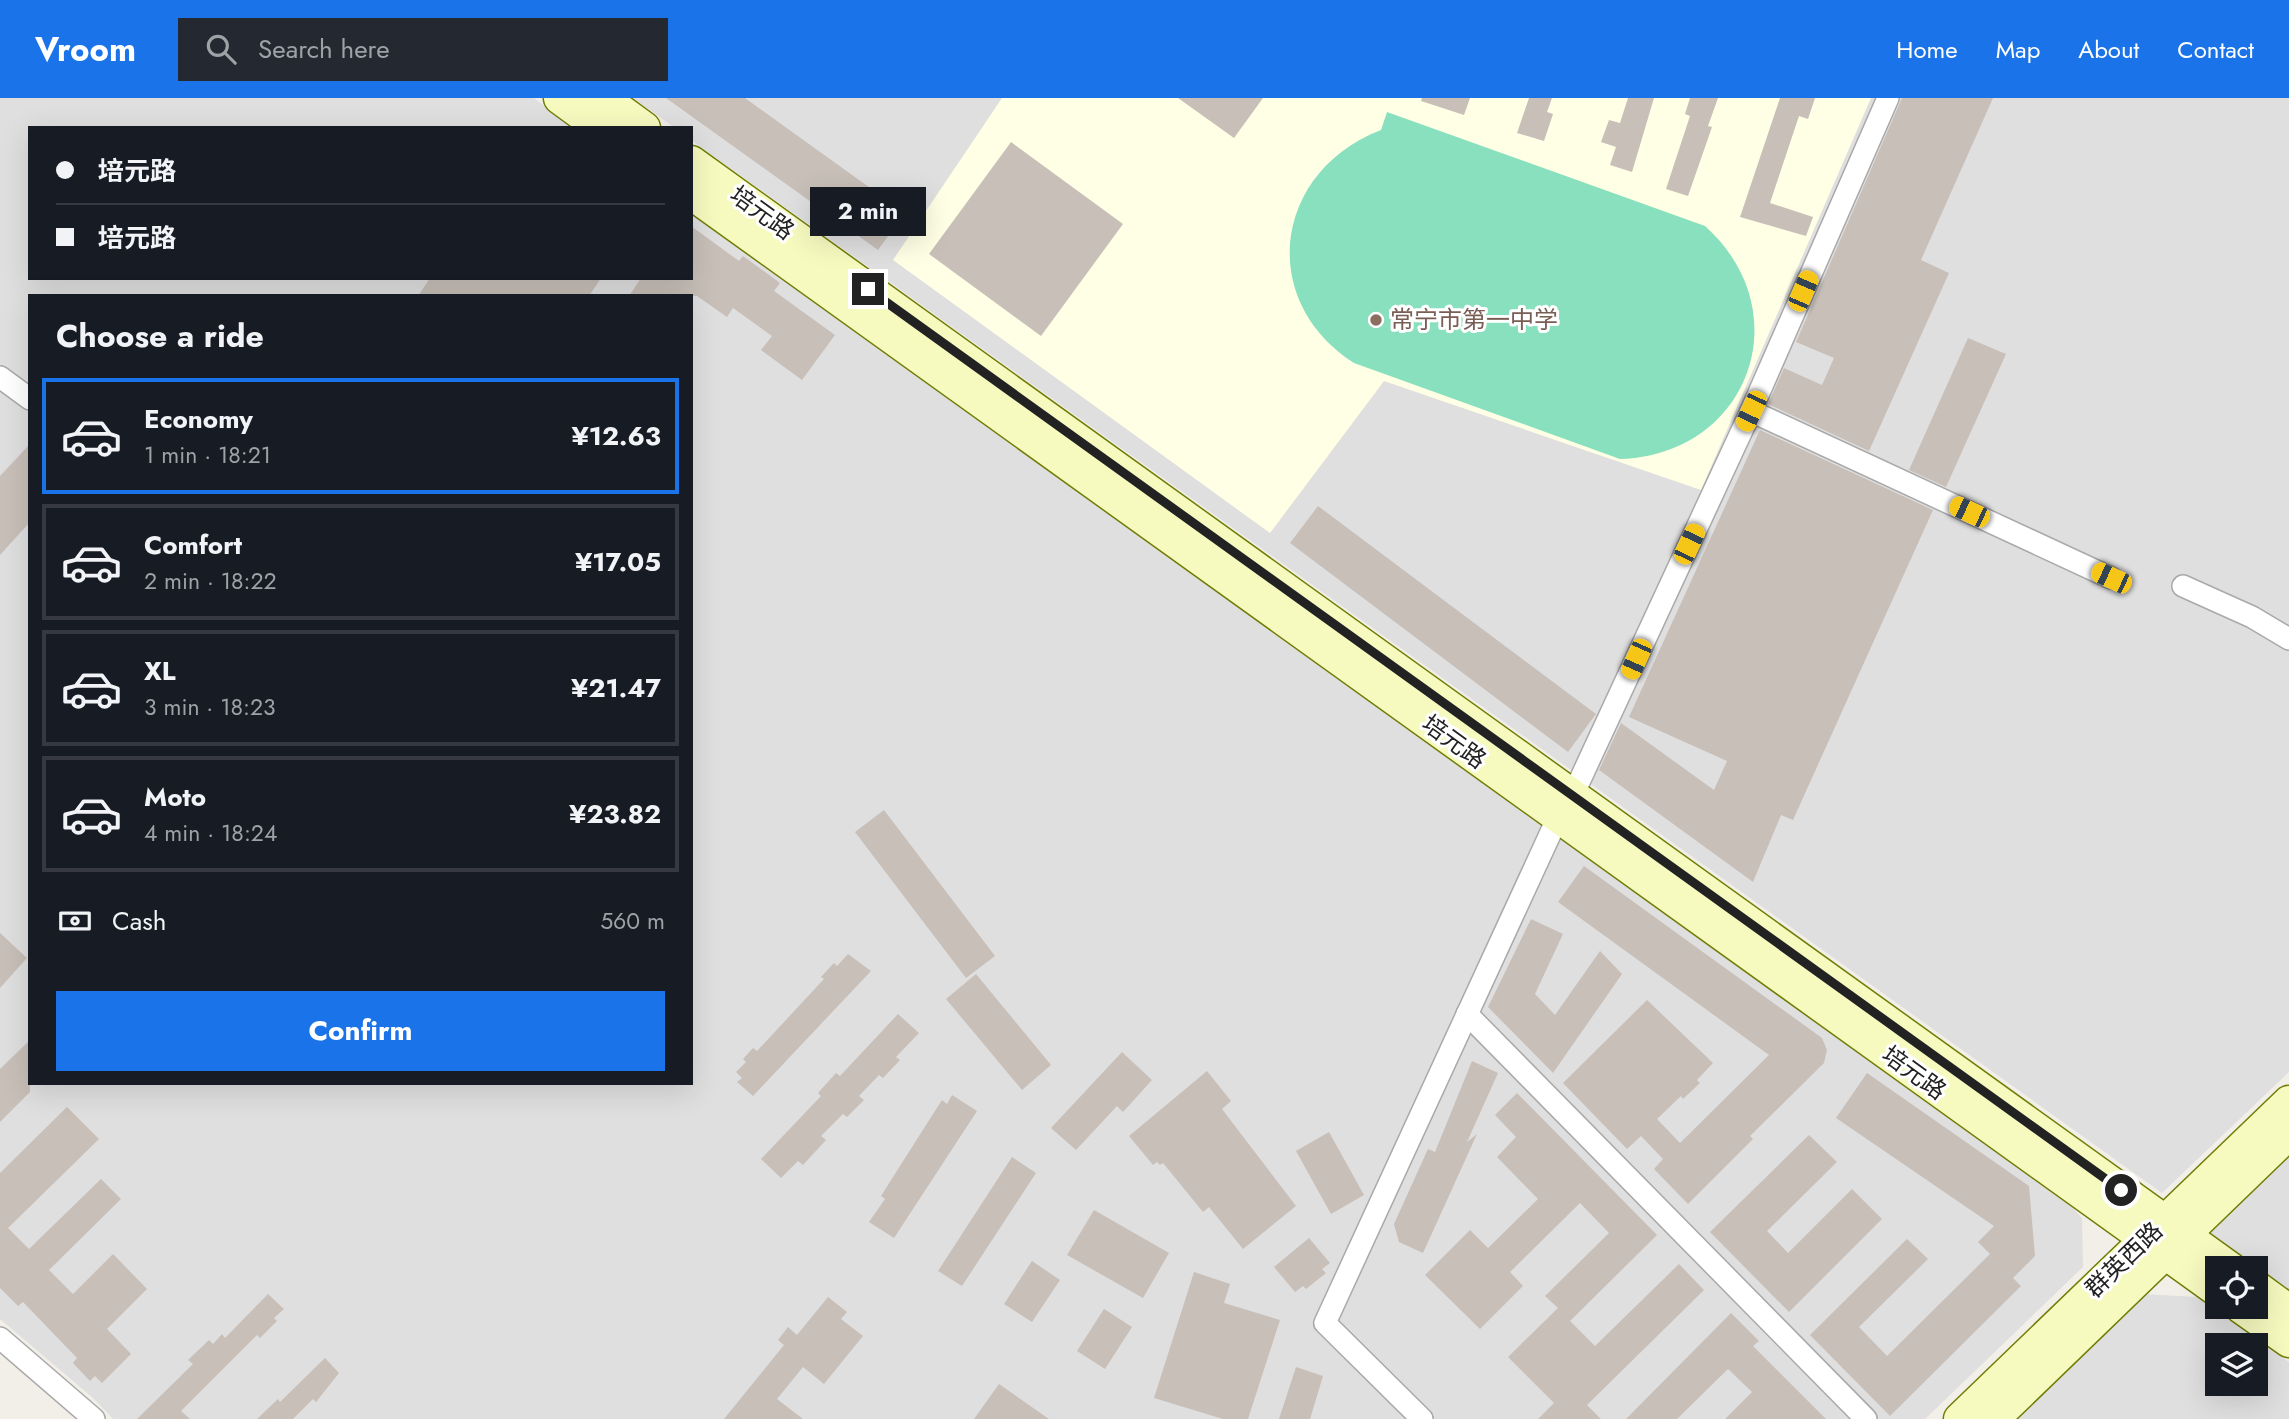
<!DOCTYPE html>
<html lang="en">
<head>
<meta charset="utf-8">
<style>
  :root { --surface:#171b24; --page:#242831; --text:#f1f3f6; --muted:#9ea1a6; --line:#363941; --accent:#1a73e8 }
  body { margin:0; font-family:Jost,"Noto Sans SC",sans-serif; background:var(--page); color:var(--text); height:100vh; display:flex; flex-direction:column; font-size:26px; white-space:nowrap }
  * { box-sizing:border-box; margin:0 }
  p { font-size:23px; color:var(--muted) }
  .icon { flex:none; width:38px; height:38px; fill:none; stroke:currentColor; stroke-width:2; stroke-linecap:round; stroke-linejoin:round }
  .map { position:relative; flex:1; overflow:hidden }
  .drawer { position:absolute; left:28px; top:196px; width:665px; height:791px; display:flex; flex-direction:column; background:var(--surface); border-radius:0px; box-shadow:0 7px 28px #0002 }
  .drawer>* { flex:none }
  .guide { position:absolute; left:28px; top:28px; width:665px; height:154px; border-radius:0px; box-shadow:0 7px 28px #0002; display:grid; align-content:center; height:154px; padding:0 28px; background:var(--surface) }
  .buttons { position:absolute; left:2205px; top:1158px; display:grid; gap:14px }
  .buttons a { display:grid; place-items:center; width:63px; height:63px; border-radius:0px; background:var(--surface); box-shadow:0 7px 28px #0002; font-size:35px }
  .end { position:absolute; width:32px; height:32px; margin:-16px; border:9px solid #222; background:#fff; box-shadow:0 0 0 4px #fff }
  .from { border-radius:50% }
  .bubble { position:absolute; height:49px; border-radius:0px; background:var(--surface); box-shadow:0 7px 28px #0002; font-size:23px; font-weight:700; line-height:49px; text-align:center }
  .car { position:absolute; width:21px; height:42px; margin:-21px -10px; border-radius:9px; box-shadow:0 0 5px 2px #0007; background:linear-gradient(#f5c518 24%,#345 0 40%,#f5c518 0 76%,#345 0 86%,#f5c518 0) }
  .guide b { display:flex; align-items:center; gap:24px; height:66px; font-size:26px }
  .guide b+b { border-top:2px solid var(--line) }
  .guide i { width:18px; height:18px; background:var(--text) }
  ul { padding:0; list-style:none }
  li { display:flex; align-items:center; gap:21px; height:116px; margin:0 14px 10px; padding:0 14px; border:4px solid var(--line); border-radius:0px }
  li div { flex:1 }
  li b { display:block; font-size:26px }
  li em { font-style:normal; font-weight:700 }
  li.selected { border-color:var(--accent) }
  li>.icon { width:63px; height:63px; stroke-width:1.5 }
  h2 { padding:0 28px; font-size:32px; line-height:84px }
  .pay { display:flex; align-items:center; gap:18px; height:77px; padding:0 28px; font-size:26px }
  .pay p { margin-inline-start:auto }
  .action { display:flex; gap:14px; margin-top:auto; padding:14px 28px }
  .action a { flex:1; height:80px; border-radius:0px; background:var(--accent); color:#fff; font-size:28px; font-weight:700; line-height:80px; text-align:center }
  header { display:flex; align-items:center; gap:42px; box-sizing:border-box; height:98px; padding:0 35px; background:var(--accent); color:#fff }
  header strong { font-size:33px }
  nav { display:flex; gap:38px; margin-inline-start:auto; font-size:24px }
  .search { width:490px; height:63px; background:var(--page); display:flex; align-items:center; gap:18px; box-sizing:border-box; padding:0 24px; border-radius:0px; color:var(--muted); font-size:26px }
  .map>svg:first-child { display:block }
  .residential { fill:#e0dfdf; fill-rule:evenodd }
  .education { fill:#ffffe5 }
  .pitch { fill:#88e0be }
  .building { fill:#c7bfb8 }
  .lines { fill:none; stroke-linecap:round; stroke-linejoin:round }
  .minor-casing { stroke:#a9a9a9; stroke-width:24 }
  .secondary-casing { stroke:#707d05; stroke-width:35 }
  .minor { stroke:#fff; stroke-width:21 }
  .secondary { stroke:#f7fabf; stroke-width:32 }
  .route { stroke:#222; stroke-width:9 }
  .education-dot { fill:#8d6e63; stroke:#fff; stroke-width:2.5 }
  .labels { text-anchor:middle; stroke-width:6; stroke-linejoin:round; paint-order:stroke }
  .street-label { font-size:24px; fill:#222; stroke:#fff }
  .education-label { font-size:24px; fill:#785e54; stroke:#fff; text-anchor:start }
</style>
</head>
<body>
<header>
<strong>Vroom</strong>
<div class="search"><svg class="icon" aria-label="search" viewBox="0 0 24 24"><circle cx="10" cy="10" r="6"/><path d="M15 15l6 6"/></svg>Search here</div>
<nav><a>Home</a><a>Map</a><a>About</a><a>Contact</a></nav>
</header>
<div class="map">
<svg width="2289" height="1321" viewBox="0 0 2289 1321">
  <rect width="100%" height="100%" fill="#f2efe9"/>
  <g class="residential">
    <path d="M0,0H534L575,30H30V180H691V113L2057,1093L2082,1120L2083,1169L1925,1321H113L93,1300L0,1221ZM30,198H691V985H30Z"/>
    <polygon points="633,0 2289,0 2289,974 2162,1095 691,42 691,30 675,30"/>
    <polygon points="2289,1054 2289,1191 2207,1133"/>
    <path d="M2142,1196L2198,1199L2289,1264V1321H2014ZM2217,1248H2256V1286H2217Z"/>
  </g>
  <polygon class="education" points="1002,0 1871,0 1701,392 1384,283 1270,435 893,162"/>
  <path class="pitch" d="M1387,14L1705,128C1801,214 1749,357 1620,361L1354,265C1256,202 1274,73 1381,32Z"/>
  <g class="building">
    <polygon points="666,0 745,0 905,115 878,152"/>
    <polygon points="1178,0 1263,0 1234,40"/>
    <polygon points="1422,0 1470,0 1464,17 1421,3"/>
    <polygon points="1529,0 1552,0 1547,14 1553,16 1544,43 1517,35"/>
    <polygon points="1628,0 1654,0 1632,74 1610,67 1616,49 1601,44 1609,22 1620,25"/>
    <polygon points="1690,0 1718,0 1708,28 1712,29 1688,98 1666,91 1690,18 1685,16"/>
    <polygon points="1780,0 1815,0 1808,21 1799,18 1770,105 1813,119 1806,138 1740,119"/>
    <polygon points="1902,0 1993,0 1921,162 1949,175 1869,353 1768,306 1784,270 1822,287 1834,260 1796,244"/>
    <polygon points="1011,44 1123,126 1041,238 929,156"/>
    <polygon points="691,128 739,163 743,158 780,185 774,193 835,237 802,282 761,252 772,238 733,210 727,219 697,198 629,198 641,180 691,180"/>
    <polygon points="430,180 601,180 589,198 418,198"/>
    <polygon points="1968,240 2006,256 1946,389 1909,372"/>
    <polygon points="1760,332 1933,412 1793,722 1781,717 1753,784 1599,672 1621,625 1714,692 1727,663 1629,619"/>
    <polygon points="30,346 30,424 0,457 0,378"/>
    <polygon points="1318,408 1596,616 1568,654 1290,445"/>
    <polygon points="884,712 995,858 966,880 855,734"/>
    <polygon points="1584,768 1822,940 1827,952 1824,965 1750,1038 1753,1041 1688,1106 1654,1071 1663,1061 1641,1038 1627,1051 1563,985 1647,902 1713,965 1697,982 1700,985 1683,1001 1681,998 1657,1021 1680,1045 1769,957 1558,804"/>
    <polygon points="1531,821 1563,836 1535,896 1555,917 1600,853 1622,876 1553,975 1488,909"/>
    <polygon points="0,835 27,860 0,890"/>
    <polygon points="848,856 871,873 753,998 737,984 742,980 736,974 746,964 743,961 753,950 757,953 824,881 821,879 834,865 837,868"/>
    <polygon points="976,876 1051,967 1022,992 946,901"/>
    <polygon points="898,916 919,935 896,959 900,962 883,980 879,977 859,998 864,1002 847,1019 843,1016 821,1038 826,1042 803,1067 798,1063 781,1080 761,1061 821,998 818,995 836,975 840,978"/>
    <polygon points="30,942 30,994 0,1024 0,971"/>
    <polygon points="1122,954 1152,982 1123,1014 1117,1008 1076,1052 1051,1030"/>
    <polygon points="1472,963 1498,975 1467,1044 1477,1036 1423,1155 1399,1144 1394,1126 1428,1051 1435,1054"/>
    <polygon points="1207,973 1231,1003 1222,1011 1296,1108 1243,1151 1209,1109 1203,1114 1163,1065 1160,1067 1157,1064 1153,1067 1129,1038"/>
    <polygon points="1867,975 2029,1088 2035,1158 2013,1180 2021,1188 1890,1318 1810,1237 1907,1141 1928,1161 1859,1229 1887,1258 1990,1156 1978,1144 1994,1128 1836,1020"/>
    <polygon points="1517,995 1657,1137 1570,1223 1595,1248 1679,1166 1704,1192 1587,1307 1601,1321 1538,1321 1554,1305 1508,1259 1558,1210 1545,1198 1609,1135 1580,1105 1510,1174 1523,1188 1480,1231 1425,1177 1470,1132 1488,1150 1538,1101 1497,1059 1516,1039 1495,1017"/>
    <polygon points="952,997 977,1013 894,1140 869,1124 885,1101 881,1098 919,1038 942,1002 947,1006"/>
    <polygon points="67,1009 99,1041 8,1130 29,1151 101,1081 121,1101 49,1172 73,1196 113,1156 147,1191 107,1231 131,1256 102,1285 95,1278 90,1283 73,1265 77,1260 23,1204 18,1208 0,1190 0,1075"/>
    <polygon points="1329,1034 1364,1097 1331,1116 1296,1053"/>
    <polygon points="1809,1037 1837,1064 1767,1133 1788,1155 1852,1091 1882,1121 1789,1214 1710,1134"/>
    <polygon points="1012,1059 1036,1075 962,1188 938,1173"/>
    <polygon points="1094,1112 1169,1155 1143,1200 1067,1157"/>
    <polygon points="1309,1140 1330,1165 1322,1171 1326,1175 1306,1191 1303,1188 1295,1194 1274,1169"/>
    <polygon points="1032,1163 1060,1182 1032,1224 1004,1206"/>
    <polygon points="1194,1174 1230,1186 1224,1205 1280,1222 1248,1321 1223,1321 1154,1300"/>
    <polygon points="268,1196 284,1211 274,1220 277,1223 260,1240 257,1237 181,1313 190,1321 137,1321 193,1266 188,1262 209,1242 213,1246 222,1236 225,1240"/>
    <polygon points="828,1199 847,1214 841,1221 863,1238 824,1286 803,1269 777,1301 803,1321 724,1321 784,1247 778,1242 788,1229 797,1237"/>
    <polygon points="1104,1211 1132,1229 1105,1271 1077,1253"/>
    <polygon points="1731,1215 1759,1243 1753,1248 1826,1321 1725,1321 1752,1294 1728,1271 1677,1321 1626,1321"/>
    <polygon points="325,1260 339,1275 316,1304 313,1301 293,1321 257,1321 278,1301 280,1304"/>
    <polygon points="1296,1269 1323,1278 1310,1321 1279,1321"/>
    <polygon points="999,1286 1049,1321 974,1321"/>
  </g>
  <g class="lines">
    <g class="minor-casing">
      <g id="minor">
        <polyline points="0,279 30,301"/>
        <polyline points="1751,313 2111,480"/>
        <polyline points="2183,488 2252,519 2289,541"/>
        <polyline points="1572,699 1751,313 1888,0"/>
        <polyline points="1467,916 1866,1321"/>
        <polyline points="0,1240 94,1321"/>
        <polyline points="1422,1321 1325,1225 1558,719"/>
      </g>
    </g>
    <g class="secondary-casing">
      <g id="secondary">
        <polyline points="560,0 601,30"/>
        <polyline points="603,0 644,30"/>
        <polyline points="691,64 2231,1171"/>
        <polyline points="691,95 2217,1192"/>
        <polyline points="2256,1189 2289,1213"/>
        <polyline points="2241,1209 2289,1243"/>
        <polyline points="1960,1321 2289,1004"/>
        <polyline points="1993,1321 2289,1035"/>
      </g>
    </g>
    <use href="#minor" class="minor"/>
    <use href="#secondary" class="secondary"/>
  </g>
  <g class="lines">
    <polyline class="route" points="868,191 2121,1092"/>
  </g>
  <circle class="education-dot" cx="1376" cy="222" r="7"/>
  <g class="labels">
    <g class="street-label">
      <text transform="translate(762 115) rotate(36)" y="8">培元路</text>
      <text transform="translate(1454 644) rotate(36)" y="8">培元路</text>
      <text transform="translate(1914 975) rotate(36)" y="8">培元路</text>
      <text transform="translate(2124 1162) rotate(-44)" y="8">群英西路</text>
    </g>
    <g class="education-label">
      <text x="1390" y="230">常宁市第一中学</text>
    </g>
  </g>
</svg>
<div class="buttons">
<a><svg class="icon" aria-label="locate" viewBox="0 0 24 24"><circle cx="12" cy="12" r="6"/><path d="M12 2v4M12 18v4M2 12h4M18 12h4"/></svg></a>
<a><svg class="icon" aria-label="layers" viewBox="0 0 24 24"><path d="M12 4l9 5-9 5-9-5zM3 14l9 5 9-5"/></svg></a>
</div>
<i class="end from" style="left:2121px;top:1092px"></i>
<i class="end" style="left:868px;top:191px"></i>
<div class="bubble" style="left:810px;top:89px;width:116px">2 min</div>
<i class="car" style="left:1803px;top:193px;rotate:23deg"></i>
<i class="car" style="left:1751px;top:313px;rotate:205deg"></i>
<i class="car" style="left:1969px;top:414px;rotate:295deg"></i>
<i class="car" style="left:1689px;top:446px;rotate:25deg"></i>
<i class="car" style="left:2111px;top:480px;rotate:295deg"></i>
<i class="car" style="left:1636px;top:561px;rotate:204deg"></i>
<div class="guide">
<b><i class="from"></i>培元路</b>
<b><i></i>培元路</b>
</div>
<section class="drawer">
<h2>Choose a ride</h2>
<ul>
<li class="selected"><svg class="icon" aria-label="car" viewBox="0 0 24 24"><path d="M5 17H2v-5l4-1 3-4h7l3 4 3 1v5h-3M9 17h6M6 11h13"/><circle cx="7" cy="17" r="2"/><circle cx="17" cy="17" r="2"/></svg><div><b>Economy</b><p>1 min · 18:21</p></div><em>¥12.63</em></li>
<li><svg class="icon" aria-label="car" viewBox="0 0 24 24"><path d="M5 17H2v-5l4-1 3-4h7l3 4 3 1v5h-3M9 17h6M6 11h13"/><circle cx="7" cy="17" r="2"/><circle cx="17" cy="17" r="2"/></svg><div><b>Comfort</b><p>2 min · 18:22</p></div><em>¥17.05</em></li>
<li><svg class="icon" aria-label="car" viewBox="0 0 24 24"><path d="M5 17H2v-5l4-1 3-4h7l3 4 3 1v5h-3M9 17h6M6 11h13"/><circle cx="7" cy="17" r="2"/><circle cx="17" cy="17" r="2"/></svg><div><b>XL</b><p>3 min · 18:23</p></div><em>¥21.47</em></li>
<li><svg class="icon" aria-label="car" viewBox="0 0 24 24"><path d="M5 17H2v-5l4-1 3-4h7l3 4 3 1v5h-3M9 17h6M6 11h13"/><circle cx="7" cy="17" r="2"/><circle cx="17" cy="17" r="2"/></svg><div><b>Moto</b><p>4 min · 18:24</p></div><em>¥23.82</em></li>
</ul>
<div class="pay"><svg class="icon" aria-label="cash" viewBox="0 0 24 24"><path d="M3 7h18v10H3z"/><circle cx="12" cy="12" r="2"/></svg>Cash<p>560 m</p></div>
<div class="action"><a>Confirm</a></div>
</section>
</div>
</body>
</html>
